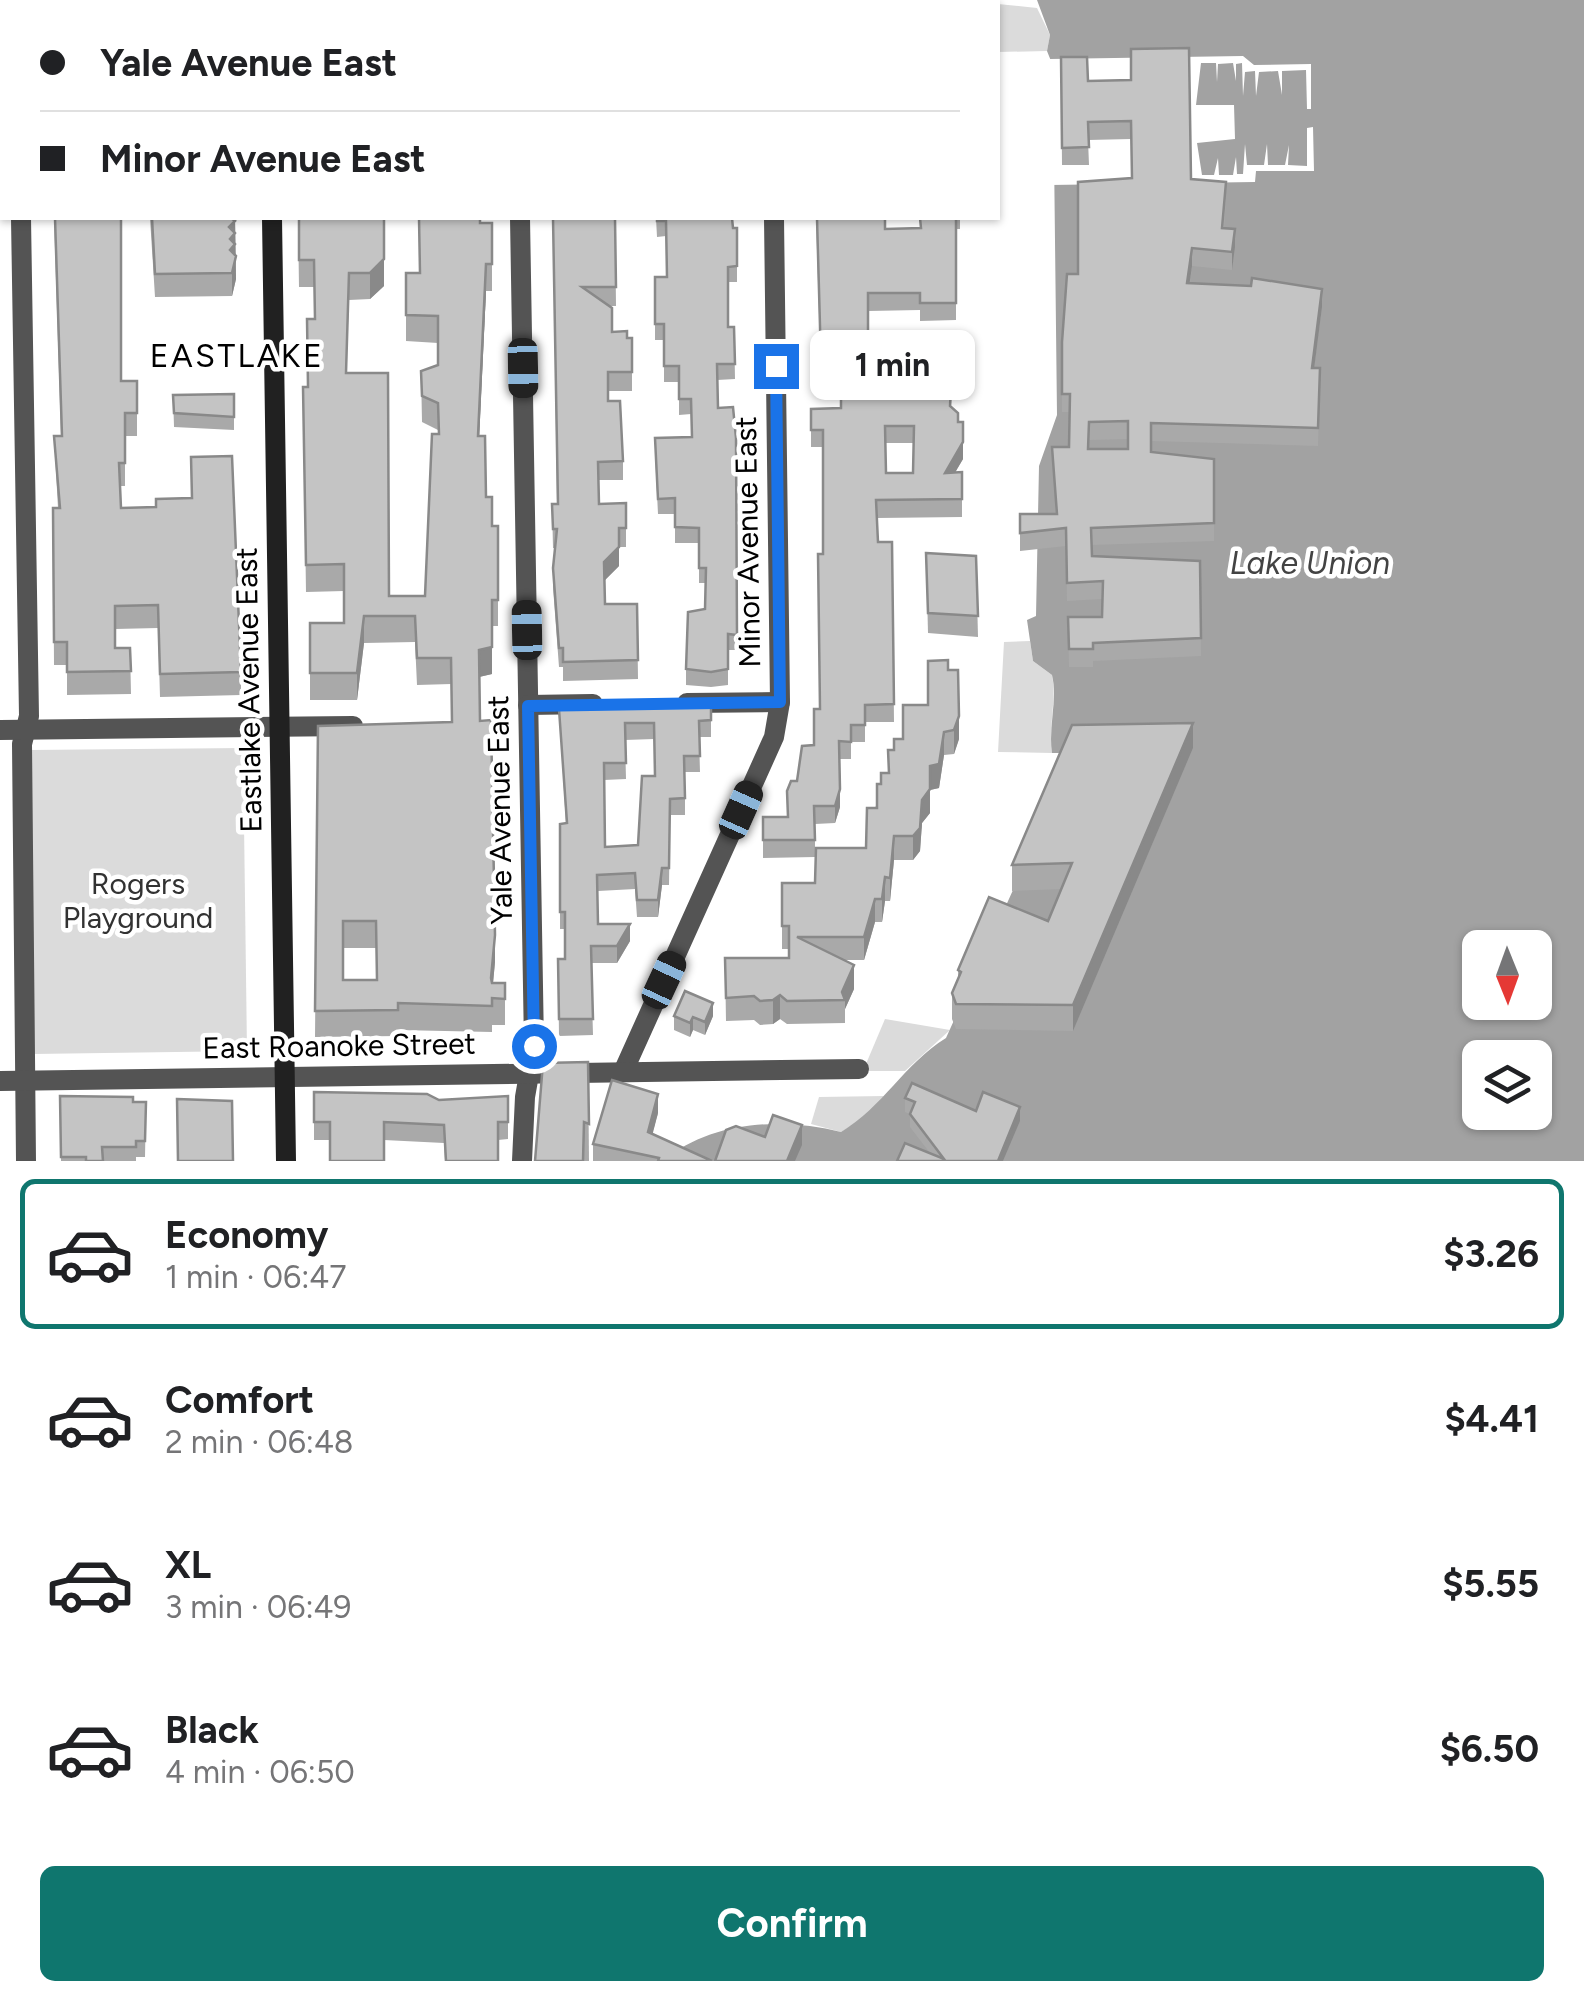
<!DOCTYPE html>
<html lang="en">
<head>
<meta charset="utf-8">
<style>
  :root { --surface:#fff; --page:#f2f2f2; --text:#202124; --muted:#757577; --line:#e0e0e0; --accent:#0f766e }
  body { margin:0; font-family:Figtree,sans-serif; background:var(--page); color:var(--text); height:100vh; display:flex; flex-direction:column; font-size:38px; white-space:nowrap }
  * { box-sizing:border-box; margin:0 }
  p { font-size:32px; color:var(--muted) }
  .icon { flex:none; width:55px; height:55px; fill:none; stroke:currentColor; stroke-width:2; stroke-linecap:round; stroke-linejoin:round }
  .map { position:relative; height:1161px; overflow:hidden }
  .sheet { display:flex; flex-direction:column; background:var(--surface); flex:1 }
  .sheet>* { flex:none }
  .top-card { position:absolute; left:0px; top:0px; width:1000px; height:220px; box-shadow:0 2px 8px #0004; display:grid; align-content:center; height:220px; padding:0 40px; background:var(--surface) }
  .needle { width:65px; rotate:179deg }
  .buttons { position:absolute; left:1462px; top:930px; display:grid; gap:20px }
  .buttons a { display:grid; place-items:center; width:90px; height:90px; border-radius:15px; background:var(--surface); box-shadow:0 2px 8px #0004; font-size:50px }
  .end { position:absolute; width:45px; height:45px; margin:-22px; border:12px solid #1a73e8; background:#fff; box-shadow:0 0 0 5px #fff }
  .from { border-radius:50% }
  .bubble { position:absolute; height:70px; border-radius:15px; background:var(--surface); box-shadow:0 2px 8px #0004; font-size:32px; font-weight:700; line-height:70px; text-align:center }
  .car { position:absolute; width:30px; height:60px; margin:-30px -15px; border-radius:12px; box-shadow:0 0 8px 2px #0007; background:linear-gradient(#222 24%,#8ab4d8 0 40%,#222 0 76%,#8ab4d8 0 86%,#222 0) }
  .top-card b { display:flex; align-items:center; gap:35px; height:95px; font-size:38px }
  .top-card b+b { border-top:2px solid var(--line) }
  .top-card i { width:25px; height:25px; background:var(--text) }
  ul { padding:18px 0 0; list-style:none }
  li { display:flex; align-items:center; gap:30px; height:150px; margin:0 20px 15px; padding:0 20px; border:5px solid transparent; border-radius:15px }
  li div { flex:1 }
  li b { display:block; font-size:38px }
  li em { font-style:normal; font-weight:700 }
  li.selected { border-color:var(--accent) }
  li>.icon { width:90px; height:90px; stroke-width:1.5 }
  .cta { display:flex; gap:20px; margin-top:auto; padding:20px 40px }
  .cta a { flex:1; height:115px; border-radius:15px; background:var(--accent); color:#fff; font-size:40px; font-weight:700; line-height:115px; text-align:center }
  .map>svg:first-child { display:block }
  .green { fill:#dbdbdb }
  .water { fill:#a2a2a2; fill-rule:evenodd }
  .pier { fill:#fff }
  .lines { fill:none; stroke-linecap:round; stroke-linejoin:round }
  .street { stroke:#545454; stroke-width:20 }
  .secondary { stroke:#212121; stroke-width:20 }
  .wall { fill:#a9a9a9; fill-rule:evenodd }
  .shaded-wall { fill:#898989 }
  .building { fill:#c4c4c4; stroke:#898989; stroke-width:2.5; fill-rule:evenodd }
  .route { stroke:#1a73e8; stroke-width:12 }
  .labels { text-anchor:middle; stroke-width:9; stroke-linejoin:round; paint-order:stroke }
  .street-label { font-size:30px; fill:#000; stroke:#fff }
  .park-label { font-size:30px; fill:#323232; stroke:#fff }
  .neighbourhood-label { font-size:32px; letter-spacing:2.5px; fill:#000; stroke:#fff }
  .water-label { font-size:32px; font-style:italic; fill:#434343; stroke:#fff }
</style>
</head>
<body>
<div class="map">
<svg width="1584" height="1161" viewBox="0 0 1584 1161">
  <rect width="100%" height="100%" fill="#fff"/>
  <g class="green">
    <polygon points="998,4 1037,8 1050,35 1047,51 998,52"/>
    <path d="M1030,641L1033,661L1052,675C1057,700 1048,727 1052,753L998,752L1004,642Z"/>
    <polygon points="243,748 247,1051 33,1054 30,750"/>
    <polygon points="885,1019 950,1030 905,1071 863,1071"/>
    <polygon points="884,1096 867,1116 841,1132 811,1124 819,1097"/>
  </g>
  <path class="water" d="M1037,0H1584V1161H663C711,1121 782,1117 841,1132C883,1107 904,1064 946,1038L1075,753H1052C1048,727 1058,699 1052,675L1033,661L1027,620L1036,616L1039,466L1057,415L1053,66L1047,51L1050,35ZM1480,948H1535V1002H1480ZM1480,1058H1535V1112H1480Z"/>
  <polygon class="pier" points="1243,56 1254,65 1311,64 1311,109 1307,109 1306,70 1282,71 1282,95 1278,71 1259,72 1256,96 1255,71 1245,72 1243,96 1242,63 1236,64 1236,81 1233,63 1218,64 1217,82 1216,63 1201,63 1196,105 1234,105 1235,139 1197,143 1202,175 1214,175 1218,158 1219,175 1233,175 1236,157 1237,174 1243,174 1245,144 1247,165 1264,165 1267,144 1268,165 1285,165 1289,145 1288,165 1307,166 1307,128 1313,127 1314,171 1256,171 1255,182 1050,185 1050,59"/>
  <g class="lines">
    <g class="street">
      <polyline points="18,0 18,2"/>
      <polyline points="516,0 516,2"/>
      <polyline points="772,0 772,2"/>
      <polyline points="21,218 29,716 22,744 26,1161"/>
      <polyline points="520,218 534,1046 525,1097 522,1161"/>
      <polyline points="687,703 780,702"/>
      <polyline points="528,705 593,704"/>
      <polyline points="0,730 353,726"/>
      <polyline points="623,1072 774,737 780,702 774,218"/>
      <polyline points="0,1081 859,1069"/>
    </g>
    <g class="secondary">
      <polyline points="269,0 269,2"/>
      <polyline points="0,33 2,33"/>
      <polyline points="272,218 286,1161"/>
    </g>
  </g>
  <g class="wall">
    <path d="M1061,57L1191,179L1226,200L1224,228L1235,247L1232,270L1192,266L1190,283L1322,307L1314,368H1320L1318,446L1151,441V452L1214,459V541L1091,545L1092,556L1200,561L1201,656L1093,661V667H1069L1068,617H1102V599L1067,601L1066,546L1020,551V514H1056L1052,447H1069L1070,412H1062V342L1078,274L1131,178V139L1088,140L1089,165H1062ZM1128,439V449H1088L1089,440Z"/>
    <polygon points="54,218 121,218 121,381 137,413 137,436 125,436 125,486 120,486 121,508 241,672 241,695 160,697 158,628 115,629 115,648 130,648 131,694 67,695 67,665 54,665 53,508 58,508 54,436 61,436"/>
    <polygon points="150,218 235,218 236,279 232,296 155,297"/>
    <path d="M298,218H384V286L370,299L349,300L346,373L389,596H425L438,434V430L422,422L421,371L438,365V343L406,341V273H419L480,223H492V291H486L479,436L486,497L492,526H498V626H492V674L479,677L480,721L495,962L493,983H505V1025H492V1032L398,1030V1036L315,1037L318,726L451,722V684L417,685L415,642L364,643L357,700H310V623H344V591L306,592L303,387H308L315,319L314,287H299ZM343,948H376V980H343Z"/>
    <polygon points="553,218 615,218 616,306 609,306 612,332 627,338 632,338 632,391 608,391 608,401 623,461 623,480 599,480 599,504 626,503 626,547 619,547 619,566 605,580 605,604 637,604 638,679 563,681 563,667 559,667 553,587 555,548 553,548 552,504 557,504"/>
    <polygon points="656,218 737,228 737,282 728,282 728,327 734,327 735,379 717,380 718,408 736,438 737,650 728,650 728,685 711,687 686,685 686,669 705,609 706,583 699,583 699,543 675,543 675,514 658,514 655,453 691,437 691,414 679,415 679,382 664,382 664,340 655,340 655,277 666,277 666,236 657,237"/>
    <path d="M816,218L885,229L920,228V218H960V229H956V320L920,321V310L868,311V351L953,368L951,407L958,422H963V459L955,472H962V517L877,518L878,542H892L894,722H865V742H851V759H840V807L835,823L815,824V857L763,858V817H787L797,781L814,745L820,709L824,517L823,447H811V409L841,408V379H821ZM886,443H913V473H886Z"/>
    <polygon points="234,394 234,430 174,427 173,395"/>
    <polygon points="926,553 976,556 978,637 928,633"/>
    <polygon points="948,670 959,739 954,754 944,755 939,788 930,790 930,813 922,823 920,851 913,860 894,860 890,901 885,901 882,922 875,922 864,960 844,960 854,989 845,1009 845,1023 787,1024 780,1019 773,1024 760,1025 754,1020 726,1021 725,958 789,958 789,949 782,949 782,883 815,883 866,848 881,784 889,773 894,750 928,705"/>
    <path d="M711,700V737H699L700,772H685V815H670L669,885H662L658,917H637L635,889L598,891V924L630,941L617,963H591L593,1035L559,1036L558,959H565V929H560V912L566,824L559,709ZM654,739L655,776L638,845L605,847L604,780L626,779L625,740Z"/>
    <polygon points="1193,748 1073,1031 956,1029 952,1019 952,993 958,980 958,970 1048,921 1062,889 1012,891 1012,865"/>
    <polygon points="674,1016 713,1016 705,1035 693,1030 690,1037 674,1030"/>
    <polygon points="588,1062 589,1161 535,1161"/>
    <polygon points="314,1092 439,1100 508,1096 508,1139 498,1140 498,1161 445,1161 444,1143 384,1140 314,1140"/>
    <polygon points="60,1096 146,1102 145,1157 136,1157 136,1161 61,1161"/>
    <polygon points="905,1098 976,1111 1020,1121 1003,1161 897,1161 930,1153 910,1127 910,1114 905,1112"/>
    <polygon points="658,1113 652,1134 712,1161 593,1161 593,1144"/>
  </g>
  <g class="shaded-wall">
    <polygon points="229,218 235,218 236,279 232,296 232,270 229,250"/>
    <polygon points="1235,229 1235,247 1232,270 1232,252"/>
    <polygon points="1192,248 1192,266 1187,301 1187,283"/>
    <polygon points="384,259 384,286 370,299 370,273"/>
    <polygon points="486,264 486,291 478,462 478,436"/>
    <polygon points="1322,289 1322,307 1312,385 1312,368"/>
    <polygon points="963,442 963,459 945,490 945,473"/>
    <polygon points="619,547 619,566 604,581 604,562"/>
    <polygon points="492,600 492,674 479,677 479,650"/>
    <polygon points="364,616 364,643 357,700 357,673"/>
    <polygon points="959,716 959,739 954,754 954,730"/>
    <polygon points="1193,723 1193,748 1073,1031 1073,1005"/>
    <polygon points="944,732 944,755 939,788 930,790 930,766"/>
    <polygon points="840,789 840,807 835,823 835,806"/>
    <polygon points="930,789 930,813 922,823 920,851 913,860 913,836 922,800"/>
    <polygon points="894,836 894,860 890,901 890,878"/>
    <polygon points="662,868 662,885 658,917 658,900"/>
    <polygon points="885,877 885,901 882,922 882,899"/>
    <polygon points="875,899 875,922 864,960 864,937"/>
    <polygon points="630,924 630,941 617,963 617,946"/>
    <polygon points="495,935 495,962 491,1004 491,978"/>
    <polygon points="854,965 854,989 845,1009 845,1000 842,992"/>
    <polygon points="780,995 780,1019 773,1024 773,1000"/>
    <polygon points="713,1003 713,1016 705,1035 705,1022"/>
    <polygon points="693,1017 693,1030 690,1037 690,1023"/>
    <polygon points="658,1094 658,1113 648,1152 648,1132"/>
    <polygon points="1020,1107 1020,1121 1003,1161 998,1161"/>
    <polygon points="802,1125 802,1145 795,1161 787,1161"/>
  </g>
  <g class="building">
    <path d="M1189,48L1191,179L1226,182L1222,228L1235,229L1232,252L1192,248L1187,283L1251,286L1252,278L1322,289L1312,368H1320L1318,428L1151,423V452L1214,459V523L1091,528L1092,556L1200,561L1201,638L1093,643V649H1069L1068,617H1102L1103,581L1067,583L1066,528L1020,533V514H1057L1052,447H1069L1070,394H1062V342L1067,274H1078V182L1132,178L1131,121L1088,122L1089,147L1062,148L1061,57H1087L1088,81L1131,80V49ZM1128,421V449H1088L1089,422Z"/>
    <polygon points="55,218 121,218 121,381 137,381 137,413 125,413 125,463 119,463 121,508 156,507 156,499 192,498 191,457 232,456 241,672 160,674 158,605 115,606 115,648 130,648 131,671 67,672 67,642 54,642 53,508 60,508 54,436 62,436"/>
    <polygon points="152,218 231,218 235,221 229,227 235,233 230,239 235,244 230,250 236,256 232,273 155,274"/>
    <path d="M299,218H384V259L370,273H349L346,373H388L389,596H425L432,434H439L438,403L422,396L421,371L438,365V316L406,315V273H420L419,218H480V223H492V264H486L478,436H485L486,497H492V526H498V600H492V647L479,650L480,721L491,720L495,935L491,978L492,983H505V999L492,998V1006L398,1003V1010L315,1011L318,726L452,722L451,658H417L415,616H364L357,673H310V623H344V564L306,565L303,387H308L307,319H315L314,260H299ZM343,921H376L377,980H343Z"/>
    <polygon points="553,218 615,218 616,287 582,287 612,308 612,332 627,331 627,338 632,338 632,372 608,372 608,401 620,401 623,461 598,462 599,504 626,503 626,528 619,528 619,547 604,562 605,604 637,604 638,660 563,662 563,648 559,648 553,568 557,529 553,529 552,504 558,504"/>
    <polygon points="657,218 732,218 733,228 737,228 737,266 728,267 728,327 734,327 735,364 717,364 718,408 733,407 736,438 737,635 728,634 728,669 711,672 686,669 688,612 705,609 706,568 699,568 699,528 675,527 675,498 658,499 655,438 692,437 691,399 679,399 679,366 664,366 664,324 655,324 655,277 667,277 666,221 657,221"/>
    <path d="M817,218H885V229L921,228L920,218H956V303H920V293H868V351L953,350L950,406L958,413V422H963V442L945,473L962,472V499L876,500L878,542H892L894,704L865,705V725H851V742L839,741L840,789L835,806H814L815,840H763V817H788L787,791L791,781H797L802,746L814,745V709H820L818,554H823V430H811V409L841,408V362H821ZM885,426H914L913,473H886Z"/>
    <polygon points="234,394 234,417 174,413 173,395"/>
    <polygon points="926,553 976,556 978,616 928,613"/>
    <polygon points="948,660 948,670 958,670 959,716 954,730 944,732 939,764 930,766 930,789 922,800 920,828 913,836 894,836 890,878 885,877 882,899 875,899 864,937 797,937 854,965 842,992 845,1000 787,1001 780,995 773,1000 760,1001 754,996 726,998 725,958 789,958 789,926 782,926 782,883 815,883 816,848 866,848 867,808 877,808 877,784 881,784 881,773 889,773 888,750 894,750 894,739 903,739 903,705 928,705 928,661"/>
    <path d="M711,700V720L699,721L700,756H684L685,798L670,799L669,868H662L658,900H637L635,873L597,875L598,924H630L617,946H591L593,1019H559L558,959H565V912H560V824L567,823L559,709L572,702ZM625,723H654L655,776H642L638,845L605,847L604,763H626Z"/>
    <polygon points="1193,723 1073,1005 956,1004 952,993 961,972 958,970 989,897 1048,921 1072,863 1012,865 1072,725"/>
    <polygon points="685,991 713,1003 705,1022 693,1017 690,1023 674,1016"/>
    <polygon points="588,1062 589,1124 584,1122 583,1161 535,1161 543,1063"/>
    <polygon points="612,1080 658,1094 648,1132 712,1161 658,1161 659,1158 593,1144"/>
    <polygon points="912,1083 976,1111 983,1092 1020,1107 998,1161 897,1161 905,1143 944,1159 910,1114 915,1102 905,1098"/>
    <polygon points="314,1092 427,1094 439,1100 508,1096 508,1122 498,1122 498,1161 446,1161 444,1125 384,1122 384,1161 330,1161 330,1122 314,1122"/>
    <polygon points="60,1096 133,1097 133,1102 146,1102 145,1141 136,1141 136,1147 102,1147 103,1161 86,1161 86,1157 61,1157"/>
    <polygon points="177,1099 232,1101 233,1161 178,1161"/>
    <polygon points="773,1115 802,1125 787,1161 715,1161 726,1130 736,1126 765,1137"/>
  </g>
  <g class="lines">
    <polyline class="route" points="534,1046 528,706 780,702 776,366"/>
  </g>
  <g class="labels">
    <g class="street-label">
      <text transform="translate(748 542) rotate(-91)" y="10">Minor Avenue East</text>
      <text transform="translate(249 690) rotate(-91)" y="10">Eastlake Avenue East</text>
      <text transform="translate(500 810) rotate(-91)" y="10">Yale Avenue East</text>
      <text transform="translate(339 1046) rotate(-1)" y="10">East Roanoke Street</text>
    </g>
    <g class="park-label">
      <text x="138" y="894">Rogers<tspan x="138" dy="34">Playground</tspan></text>
    </g>
    <g class="neighbourhood-label">
      <text x="237" y="367">EASTLAKE</text>
    </g>
    <g class="water-label">
      <text x="1310" y="574">Lake Union</text>
    </g>
  </g>
</svg>
<div class="buttons">
<a><svg class="needle" viewBox="-14 -14 28 28"><path d="M0-13l5 13h-10z" fill="#e53935"/><path d="M0 13l5-13h-10z" fill="#757577"/></svg></a>
<a><svg class="icon" aria-label="layers" viewBox="0 0 24 24"><path d="M12 4l9 5-9 5-9-5zM3 14l9 5 9-5"/></svg></a>
</div>
<i class="end from" style="left:534px;top:1046px"></i>
<i class="end" style="left:776px;top:366px"></i>
<div class="bubble" style="left:810px;top:330px;width:165px">1 min</div>
<i class="car" style="left:523px;top:368px;rotate:179deg"></i>
<i class="car" style="left:527px;top:630px;rotate:359deg"></i>
<i class="car" style="left:741px;top:810px;rotate:24deg"></i>
<i class="car" style="left:664px;top:980px;rotate:25deg"></i>
<div class="top-card">
<b><i class="from"></i>Yale Avenue East</b>
<b><i></i>Minor Avenue East</b>
</div>
</div>
<section class="sheet">
<ul>
<li class="selected"><svg class="icon" aria-label="car" viewBox="0 0 24 24"><path d="M5 17H2v-5l4-1 3-4h7l3 4 3 1v5h-3M9 17h6M6 11h13"/><circle cx="7" cy="17" r="2"/><circle cx="17" cy="17" r="2"/></svg><div><b>Economy</b><p>1 min · 06:47</p></div><em>$3.26</em></li>
<li><svg class="icon" aria-label="car" viewBox="0 0 24 24"><path d="M5 17H2v-5l4-1 3-4h7l3 4 3 1v5h-3M9 17h6M6 11h13"/><circle cx="7" cy="17" r="2"/><circle cx="17" cy="17" r="2"/></svg><div><b>Comfort</b><p>2 min · 06:48</p></div><em>$4.41</em></li>
<li><svg class="icon" aria-label="car" viewBox="0 0 24 24"><path d="M5 17H2v-5l4-1 3-4h7l3 4 3 1v5h-3M9 17h6M6 11h13"/><circle cx="7" cy="17" r="2"/><circle cx="17" cy="17" r="2"/></svg><div><b>XL</b><p>3 min · 06:49</p></div><em>$5.55</em></li>
<li><svg class="icon" aria-label="car" viewBox="0 0 24 24"><path d="M5 17H2v-5l4-1 3-4h7l3 4 3 1v5h-3M9 17h6M6 11h13"/><circle cx="7" cy="17" r="2"/><circle cx="17" cy="17" r="2"/></svg><div><b>Black</b><p>4 min · 06:50</p></div><em>$6.50</em></li>
</ul>
<div class="cta"><a>Confirm</a></div>
</section>
</body>
</html>
